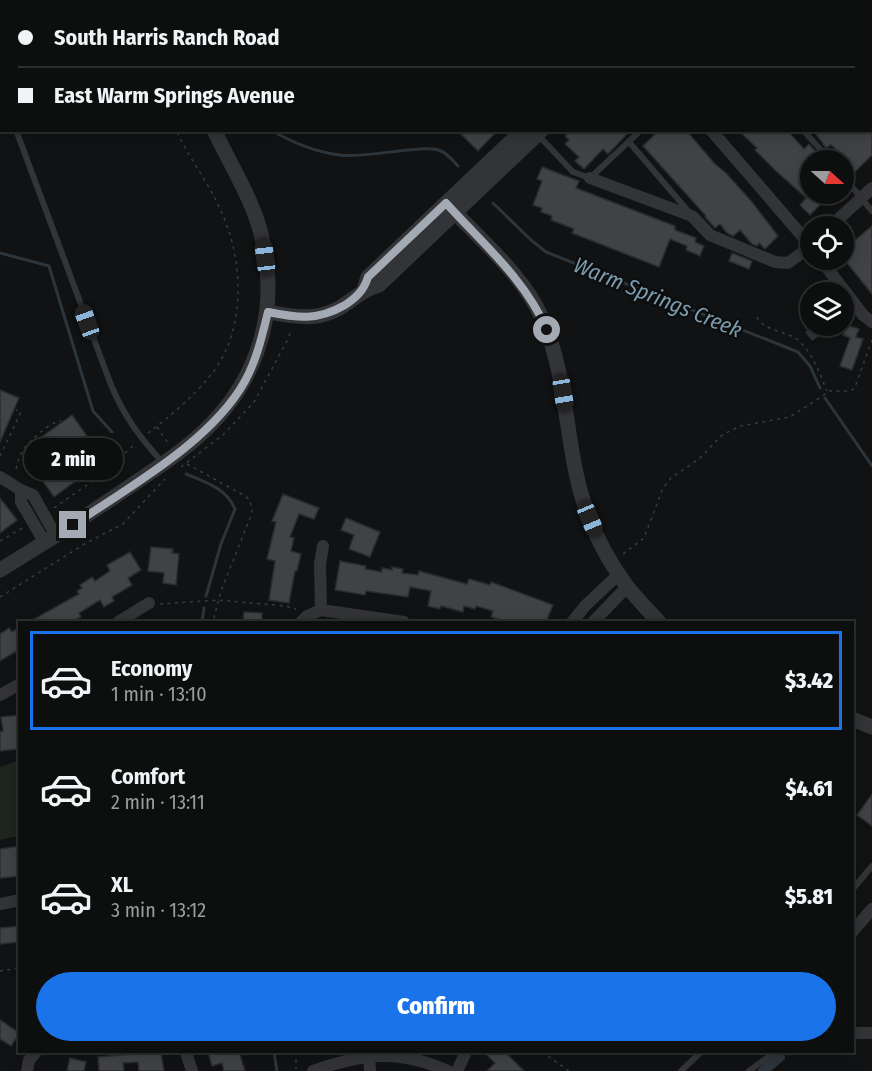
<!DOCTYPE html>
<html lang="en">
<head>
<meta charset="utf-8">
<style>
  :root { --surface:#0d0e0e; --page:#1b1c1c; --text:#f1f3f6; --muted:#9a9c9e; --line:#2d2e2e; --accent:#1a73e8 }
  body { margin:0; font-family:"Fira Sans Condensed",sans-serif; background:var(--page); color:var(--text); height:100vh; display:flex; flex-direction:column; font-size:22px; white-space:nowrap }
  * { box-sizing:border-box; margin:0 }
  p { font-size:20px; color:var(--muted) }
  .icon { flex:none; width:33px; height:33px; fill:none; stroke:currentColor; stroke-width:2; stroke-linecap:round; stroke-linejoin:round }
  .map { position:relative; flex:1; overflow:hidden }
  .sheet { position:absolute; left:18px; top:621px; width:836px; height:432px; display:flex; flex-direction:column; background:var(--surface); border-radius:0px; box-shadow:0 3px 15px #0003,0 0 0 2px var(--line) }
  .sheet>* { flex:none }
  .guide { position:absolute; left:0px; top:0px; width:873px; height:132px; box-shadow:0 3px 15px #0003,0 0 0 2px var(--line); display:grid; align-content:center; height:132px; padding:0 18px; background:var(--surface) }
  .needle { width:39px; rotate:111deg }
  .fabs { position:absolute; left:800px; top:150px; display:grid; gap:12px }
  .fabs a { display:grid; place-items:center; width:54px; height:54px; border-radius:50%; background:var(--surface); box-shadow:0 3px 15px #0003,0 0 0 2px var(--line); font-size:30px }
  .end { position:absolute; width:27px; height:27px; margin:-14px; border:8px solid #a3aab3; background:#111; box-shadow:0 0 0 3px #111 }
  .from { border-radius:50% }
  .bubble { position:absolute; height:42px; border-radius:21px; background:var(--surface); box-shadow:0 3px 15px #0003,0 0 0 2px var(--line); font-size:20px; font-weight:800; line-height:42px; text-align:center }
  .car { position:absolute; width:18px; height:36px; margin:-18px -9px; border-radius:8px; box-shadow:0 0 4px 2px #0007; background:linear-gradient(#222 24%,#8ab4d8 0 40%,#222 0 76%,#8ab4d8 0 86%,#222 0) }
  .guide b { display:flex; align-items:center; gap:21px; height:57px; font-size:22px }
  .guide b+b { border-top:2px solid var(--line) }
  .guide i { width:15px; height:15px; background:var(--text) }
  ul { padding:10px 0 0; list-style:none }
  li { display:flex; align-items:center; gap:18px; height:99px; margin:0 12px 9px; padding:0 6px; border:3px solid transparent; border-radius:0px }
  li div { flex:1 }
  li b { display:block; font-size:22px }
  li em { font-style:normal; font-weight:800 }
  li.selected { border-color:var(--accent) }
  li>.icon { width:54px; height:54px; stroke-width:1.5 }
  .action { display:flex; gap:12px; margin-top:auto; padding:12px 18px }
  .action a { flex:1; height:69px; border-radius:36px; background:var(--accent); color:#fff; font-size:24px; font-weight:800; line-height:69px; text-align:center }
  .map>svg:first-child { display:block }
  .green { fill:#1e251e }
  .water { fill:#2b353b }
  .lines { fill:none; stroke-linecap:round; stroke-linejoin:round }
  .stream { stroke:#2b353b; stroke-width:3 }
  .canal { stroke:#2b353b; stroke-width:10 }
  .building { fill:#404246; stroke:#2b2c2f; stroke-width:1.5 }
  .path { stroke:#393b3f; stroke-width:1.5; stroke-dasharray:3 4.5; stroke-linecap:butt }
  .service { stroke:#333438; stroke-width:6 }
  .minor { stroke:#333438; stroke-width:12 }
  .tertiary { stroke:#333438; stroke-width:15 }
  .route { stroke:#a3aab3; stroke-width:8 }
  .labels { text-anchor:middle; stroke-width:4.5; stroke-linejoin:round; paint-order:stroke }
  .water-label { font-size:22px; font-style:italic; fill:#7a9bae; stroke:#0d0d0e }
</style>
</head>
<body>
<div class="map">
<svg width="872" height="1071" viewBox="0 0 872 1071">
  <rect width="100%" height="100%" fill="#111213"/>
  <polygon class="green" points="19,760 19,836 0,840 0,767"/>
  <polygon class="water" points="813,326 832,326 812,341 805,332"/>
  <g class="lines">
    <g class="stream">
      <polyline points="191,0 192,2"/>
      <path d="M271,130C293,143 315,152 340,155C366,159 424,143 441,151C448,154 453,161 458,166"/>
      <polyline points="493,203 531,240 546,252 798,352 810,366 820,388"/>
      <polyline points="0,253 49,266 93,411 112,432"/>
      <polyline points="825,398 872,466"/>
      <path d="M186,474C205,482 226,488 235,509L221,544L206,596"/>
      <polyline points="202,622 204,608"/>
      <polyline points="274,1052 277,1071"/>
    </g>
    <polyline class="canal" points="763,1071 780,1057"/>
  </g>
  <g class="building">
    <polygon points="457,130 498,130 478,151"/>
    <polygon points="570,130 631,130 608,154 603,149 584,169 575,161 579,157 565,144 569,140 565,136"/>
    <polygon points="659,130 686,130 715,164 726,173 752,202 778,236 765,249 759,243 757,246 752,244 740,230 733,236 727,233 720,224 715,228 705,217 706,216 643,146"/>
    <polygon points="738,130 787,130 804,149 809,144 819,155 814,160 810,160 810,194 831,194 810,215 800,205 806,198 775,170 755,150 757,148"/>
    <polygon points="813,130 869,130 872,134 872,155 851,176 843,167 843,163 847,160 831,145 826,148"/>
    <polygon points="542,167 579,181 576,188 675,226 675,230 696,238 695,242 704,246 700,256 686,250 687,246 670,239 659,267 572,233 574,229 551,220 552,216 541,212 542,208 533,205 542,181 537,179"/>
    <polygon points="872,226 872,294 843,258 843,250"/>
    <polygon points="732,253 752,261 749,269 729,261"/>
    <polygon points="847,325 859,329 856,337 863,339 852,370 840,366 850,338 843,335"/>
    <polygon points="0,390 19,398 0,442"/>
    <polygon points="72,415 104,460 54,497 23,453 26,450 25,449"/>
    <polygon points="283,494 319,508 314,519 299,514 290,537 294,538 291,551 301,554 297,571 295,571 289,603 269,600 275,561 267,559 276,522 272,521"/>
    <polygon points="0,498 17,520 0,533"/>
    <polygon points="346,518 380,532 370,557 349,549 354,535 341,530"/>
    <polygon points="151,547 173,549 172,553 179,554 176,585 163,583 164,573 148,571"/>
    <polygon points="130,552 141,570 128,578 132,585 112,597 114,601 104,607 100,600 79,613 81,617 71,622 29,622 79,594 77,591 82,588 80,585 92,577 95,581 110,571 107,565"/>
    <polygon points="340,561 366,566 365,569 382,572 382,568 392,570 392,567 403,569 402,573 418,575 419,571 467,584 469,579 490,585 491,582 553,605 546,622 508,622 491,617 493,611 476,606 475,609 464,606 463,612 441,606 440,609 428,606 431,591 410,587 408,597 366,591 365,595 335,590"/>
    <polygon points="244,612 262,613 262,622 243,622"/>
    <polygon points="20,627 20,649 0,661 0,634 9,628 12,632"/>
    <polygon points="20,715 18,749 0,751 0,732 3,731 1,717"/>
    <polygon points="872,794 872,826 857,815"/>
    <polygon points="20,846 20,876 0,878 0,849"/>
    <polygon points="20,926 20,942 0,944 0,928"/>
    <polygon points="0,1020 20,1033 11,1046 0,1039"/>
    <polygon points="132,1052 161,1052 164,1071 139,1071 138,1062 123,1063 124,1071 99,1071 98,1057 132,1054"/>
    <polygon points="208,1052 239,1052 245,1071 224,1071 222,1063 212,1066"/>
    <polygon points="484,1052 505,1052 524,1071 487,1071 495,1063"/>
    <polygon points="70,1058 86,1062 84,1071 67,1071"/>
  </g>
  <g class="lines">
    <g class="path">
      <polyline points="127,0 128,2"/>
      <path d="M757,317C763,331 788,331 799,341C814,355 819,373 827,391"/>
      <polyline points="157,427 168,443"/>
      <path d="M148,433C168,418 193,397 209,377C248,332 244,257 219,207C207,180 188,157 176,130"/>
      <polyline points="0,456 20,414 21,412 16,410"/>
      <polyline points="187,464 245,496 250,500 252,513 221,591 213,622"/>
      <polyline points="181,467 224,434 254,402 288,339 291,330"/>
      <path d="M16,469C18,462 19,456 23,450C29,441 51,421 61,421"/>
      <polyline points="54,508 100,476 135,444"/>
      <polyline points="0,541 22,528"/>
      <polyline points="623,554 644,538 663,488 671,478 699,459 722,435 740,426 790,417 830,391 851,391 855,387 872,340"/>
      <polyline points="0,597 86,543 123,524 165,479"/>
      <polyline points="160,604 218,600 286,606 296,609"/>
      <polyline points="0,971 20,968"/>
      <polyline points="296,1052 296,1069"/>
      <polyline points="542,1052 569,1071"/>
    </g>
    <g class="service">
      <polyline points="499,0 500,2"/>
      <polyline points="871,0 872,1"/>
      <polyline points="562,2 564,0"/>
      <polyline points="0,87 2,91"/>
      <path d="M16,130L111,385C125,418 139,436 162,462"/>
      <polyline points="803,130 830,160"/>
      <polyline points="538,135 573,172 590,178 641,130"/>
      <polyline points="629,142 689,212"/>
      <polyline points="843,176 872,211"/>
      <polyline points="852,890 872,866"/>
      <polyline points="681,1071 701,1052"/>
      <polyline points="749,1071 775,1052"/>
    </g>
    <g class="minor">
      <polyline points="403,0 404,2"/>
      <polyline points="778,0 779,2"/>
      <polyline points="872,105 872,106"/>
      <polyline points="711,130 810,245"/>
      <polyline points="590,178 692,216 710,235 775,262 788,263 810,247"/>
      <polyline points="831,226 872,188"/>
      <polyline points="821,260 863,315 872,322"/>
      <polyline points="0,477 21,490"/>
      <polyline points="45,543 21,502 21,490 33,495 56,536"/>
      <polyline points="321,610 404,622"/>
      <polyline points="321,610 320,564 323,546"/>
      <polyline points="118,622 149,603"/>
      <polyline points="301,622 307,616 321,610"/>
      <polyline points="572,622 586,605 619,574"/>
      <polyline points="593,622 627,587"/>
      <polyline points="0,695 20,684"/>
      <polyline points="0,904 20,900"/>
      <polyline points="852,932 872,909"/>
      <polyline points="852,1033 872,1033"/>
      <polyline points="186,1052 192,1071"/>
      <polyline points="369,1056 370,1071"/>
      <polyline points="27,1071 29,1060 36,1052"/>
      <path d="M313,1071C363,1053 399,1049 448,1071"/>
      <polyline points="457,1071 466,1052"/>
    </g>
    <g class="tertiary">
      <polyline points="157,0 158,2"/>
      <polyline points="589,0 591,2"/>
      <polyline points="661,2 662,0"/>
      <polyline points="676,2 677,0"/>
      <path d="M446,203C479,239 522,273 542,318C564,368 565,421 576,473C584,513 602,552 626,585C636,598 648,610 659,622"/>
      <polyline points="364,290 368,277 523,130"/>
      <path d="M268,312C300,318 323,322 350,301C362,293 365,289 379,285L542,130"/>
      <path d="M0,570C43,544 85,517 126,489C149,473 172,459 193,441C253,391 280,320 263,242C255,203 231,166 214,130"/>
      <polyline points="852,719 872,727"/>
    </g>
  </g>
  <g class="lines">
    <path class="route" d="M73,525C129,487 212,441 245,381C257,359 262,336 268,312C298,318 317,321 345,305C357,297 364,290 368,277L446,203C483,244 525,279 547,330"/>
  </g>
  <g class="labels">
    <g class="water-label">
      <text transform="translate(658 297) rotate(22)" y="8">Warm Springs Creek</text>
    </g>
  </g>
</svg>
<div class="fabs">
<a><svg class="needle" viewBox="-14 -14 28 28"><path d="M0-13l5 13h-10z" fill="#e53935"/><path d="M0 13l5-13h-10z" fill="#9a9c9e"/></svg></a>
<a><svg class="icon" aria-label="locate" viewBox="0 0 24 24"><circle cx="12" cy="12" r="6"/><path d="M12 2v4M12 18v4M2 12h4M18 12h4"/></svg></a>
<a><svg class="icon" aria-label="layers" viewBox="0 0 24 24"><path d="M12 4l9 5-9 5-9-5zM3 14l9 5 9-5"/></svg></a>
</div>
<i class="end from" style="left:547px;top:330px"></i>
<i class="end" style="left:73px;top:525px"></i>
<div class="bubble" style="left:24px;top:438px;width:99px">2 min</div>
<i class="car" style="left:265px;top:257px;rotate:353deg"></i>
<i class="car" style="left:87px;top:322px;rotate:340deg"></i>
<i class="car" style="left:563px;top:393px;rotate:171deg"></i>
<i class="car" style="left:590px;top:519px;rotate:157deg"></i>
<div class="guide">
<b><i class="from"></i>South Harris Ranch Road</b>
<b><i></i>East Warm Springs Avenue</b>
</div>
<section class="sheet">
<ul>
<li class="selected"><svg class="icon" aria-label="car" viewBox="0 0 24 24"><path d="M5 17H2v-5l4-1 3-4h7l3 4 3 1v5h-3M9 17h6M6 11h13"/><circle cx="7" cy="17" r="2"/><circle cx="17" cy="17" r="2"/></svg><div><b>Economy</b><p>1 min · 13:10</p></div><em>$3.42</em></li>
<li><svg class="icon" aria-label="car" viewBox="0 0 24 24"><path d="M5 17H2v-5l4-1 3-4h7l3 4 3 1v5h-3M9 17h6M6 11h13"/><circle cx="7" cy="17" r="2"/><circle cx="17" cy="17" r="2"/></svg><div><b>Comfort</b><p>2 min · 13:11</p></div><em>$4.61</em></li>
<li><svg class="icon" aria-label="car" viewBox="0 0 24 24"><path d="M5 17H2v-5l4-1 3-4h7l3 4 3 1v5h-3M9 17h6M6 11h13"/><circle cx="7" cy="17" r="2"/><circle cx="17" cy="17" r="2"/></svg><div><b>XL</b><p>3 min · 13:12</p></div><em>$5.81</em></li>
</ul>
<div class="action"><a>Confirm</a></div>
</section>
</div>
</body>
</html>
